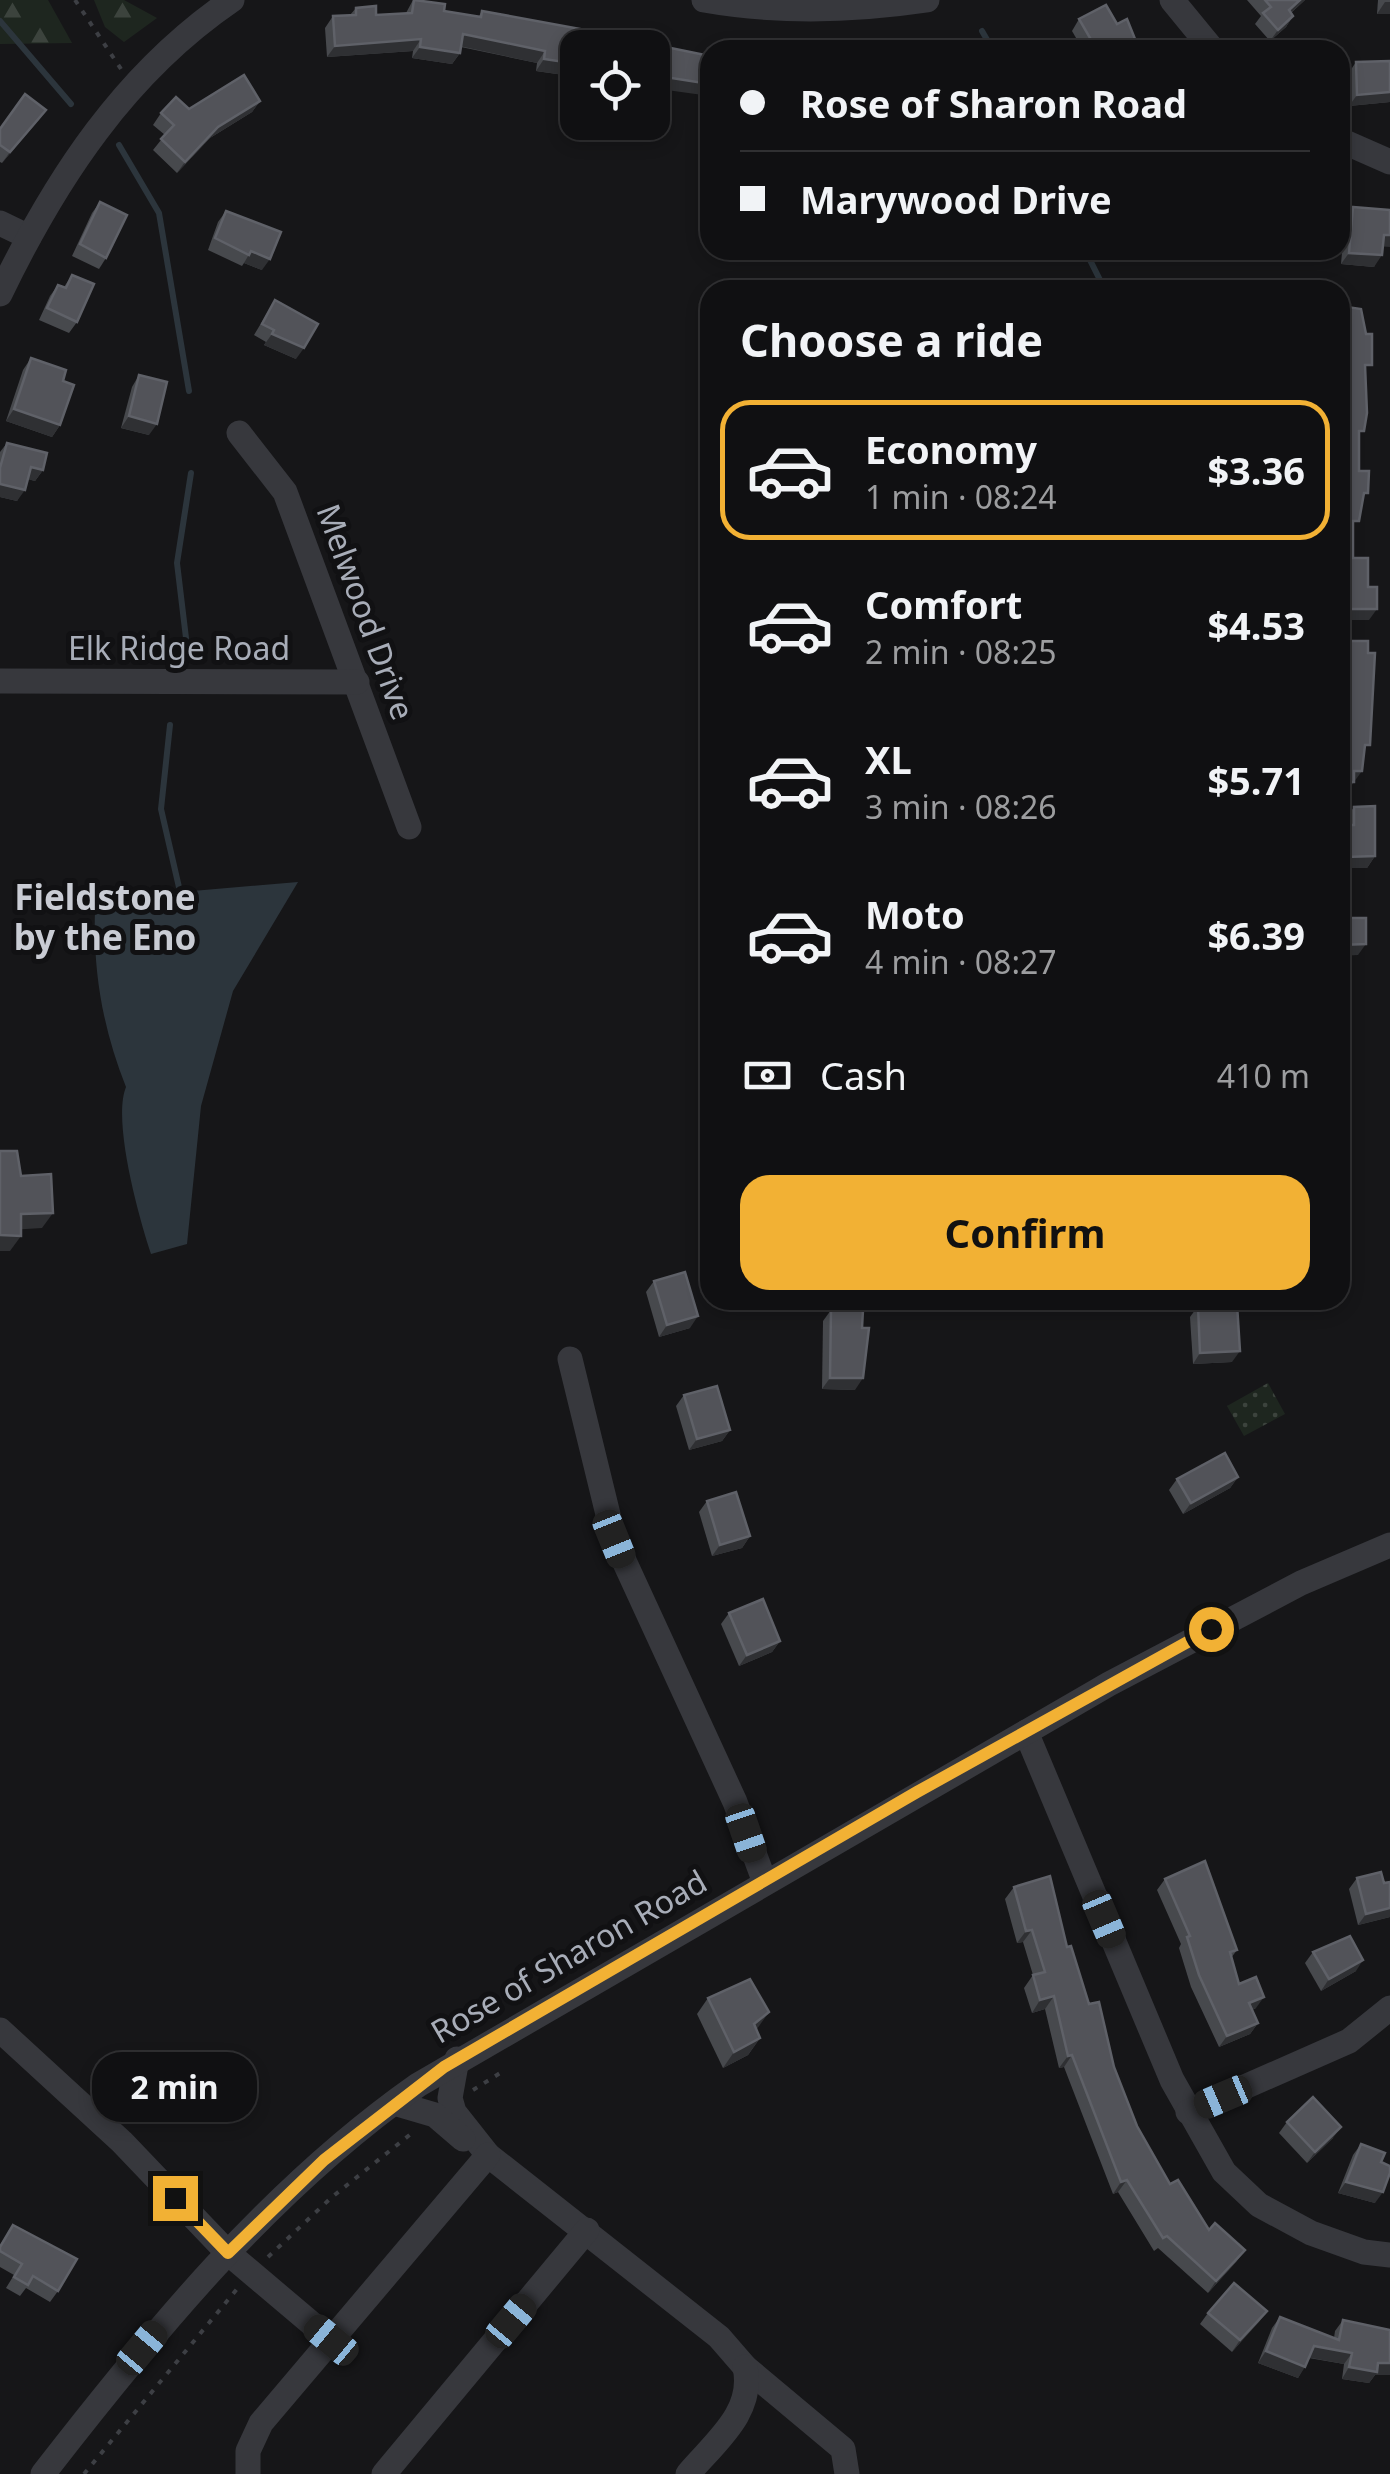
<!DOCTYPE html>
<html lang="en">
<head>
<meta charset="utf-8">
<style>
  :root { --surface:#101012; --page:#1e1e20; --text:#f1f3f6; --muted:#9c9d9f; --line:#303032; --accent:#f2b134 }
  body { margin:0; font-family:"Noto Sans",sans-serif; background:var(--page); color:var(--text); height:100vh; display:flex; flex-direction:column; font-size:38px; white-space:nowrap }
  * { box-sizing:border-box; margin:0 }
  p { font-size:32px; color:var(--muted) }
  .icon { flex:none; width:55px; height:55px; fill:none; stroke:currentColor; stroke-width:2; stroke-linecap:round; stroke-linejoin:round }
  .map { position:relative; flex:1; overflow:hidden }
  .panel { position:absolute; left:700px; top:280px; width:650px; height:1030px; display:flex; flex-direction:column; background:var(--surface); border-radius:30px; box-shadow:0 5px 15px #0003,0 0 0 2px var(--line) }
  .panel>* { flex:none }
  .banner { position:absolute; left:700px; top:40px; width:650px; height:220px; border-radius:30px; box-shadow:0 5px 15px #0003,0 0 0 2px var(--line); display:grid; align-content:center; height:220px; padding:0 40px; background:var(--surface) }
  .buttons { position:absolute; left:560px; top:30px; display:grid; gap:20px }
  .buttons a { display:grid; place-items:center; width:110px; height:110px; border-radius:20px; background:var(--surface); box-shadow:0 5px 15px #0003,0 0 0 2px var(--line); font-size:50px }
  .end { position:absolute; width:45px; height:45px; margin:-22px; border:12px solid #f2b134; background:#111; box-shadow:0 0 0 5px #111 }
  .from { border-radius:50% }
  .bubble { position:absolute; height:70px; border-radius:30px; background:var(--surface); box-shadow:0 5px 15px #0003,0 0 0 2px var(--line); font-size:32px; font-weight:700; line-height:70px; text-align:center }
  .car { position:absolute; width:30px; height:60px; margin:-30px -15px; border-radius:12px; box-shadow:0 0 8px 2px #0007; background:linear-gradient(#222 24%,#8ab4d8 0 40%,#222 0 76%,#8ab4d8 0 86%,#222 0) }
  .banner b { display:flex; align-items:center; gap:35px; height:95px; font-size:38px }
  .banner b+b { border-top:2px solid var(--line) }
  .banner i { width:25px; height:25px; background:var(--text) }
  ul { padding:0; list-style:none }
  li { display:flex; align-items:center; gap:30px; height:140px; margin:0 20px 15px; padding:0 20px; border:5px solid transparent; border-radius:30px }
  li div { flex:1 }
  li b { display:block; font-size:38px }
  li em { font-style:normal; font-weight:700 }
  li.active { border-color:var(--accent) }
  li>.icon { width:90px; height:90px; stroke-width:1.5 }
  h2 { padding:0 40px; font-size:45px; line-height:120px }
  .pay { display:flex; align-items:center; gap:25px; height:110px; padding:0 40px; font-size:38px }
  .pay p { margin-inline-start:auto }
  .button { display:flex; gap:20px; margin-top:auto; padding:20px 40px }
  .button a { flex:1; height:115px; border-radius:30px; background:var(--accent); color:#111; font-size:40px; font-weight:700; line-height:115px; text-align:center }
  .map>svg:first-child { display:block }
  .green { fill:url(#green-dots) }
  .forest { fill:url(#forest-firs) }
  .water { fill:#2c353c }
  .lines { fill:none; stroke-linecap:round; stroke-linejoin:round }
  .stream { stroke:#2c353c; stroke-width:6 }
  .path { stroke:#3d3f44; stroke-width:4; stroke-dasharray:5 8; stroke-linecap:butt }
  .minor { stroke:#37383d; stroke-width:25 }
  .wall { fill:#47494d }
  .shaded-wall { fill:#2f3033 }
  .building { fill:#525359; stroke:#5f6168; stroke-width:2.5 }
  .route { stroke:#f2b134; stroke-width:12 }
  .labels { text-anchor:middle; stroke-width:10; stroke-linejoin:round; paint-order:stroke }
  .street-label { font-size:32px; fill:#a8adb8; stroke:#111113 }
  .neighbourhood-label { font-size:35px; font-weight:bold; fill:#c9ccd4; stroke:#111113 }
</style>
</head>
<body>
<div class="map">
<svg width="1390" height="2474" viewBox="0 0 1390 2474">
  <defs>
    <pattern id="green-dots" width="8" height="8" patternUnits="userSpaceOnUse" patternTransform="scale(2.5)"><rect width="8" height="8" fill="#1e261f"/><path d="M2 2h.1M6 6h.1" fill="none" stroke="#3c433d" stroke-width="1.8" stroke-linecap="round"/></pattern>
    <pattern id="forest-firs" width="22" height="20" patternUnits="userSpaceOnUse" patternTransform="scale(2.5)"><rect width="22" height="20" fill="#1e261f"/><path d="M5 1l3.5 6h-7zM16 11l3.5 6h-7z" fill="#3c433d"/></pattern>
  </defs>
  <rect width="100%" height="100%" fill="#161618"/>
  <polygon class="green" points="1268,1383 1285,1414 1244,1436 1227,1406"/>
  <g class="forest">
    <polygon points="0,0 48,0 72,43 0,44"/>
    <polygon points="94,0 124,0 157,18 124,42 105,27"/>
  </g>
  <path class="water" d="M298,882L233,991L201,1106L187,1244L151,1254C139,1218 112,1121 126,1087C103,1029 93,973 95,910L181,892Z"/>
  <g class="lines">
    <g class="stream">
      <polyline points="0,21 71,104"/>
      <polyline points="982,31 993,50"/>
      <polyline points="119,145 159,213 189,391"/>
      <polyline points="1085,250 1105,290"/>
      <polyline points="186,638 177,563 191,473"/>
      <polyline points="170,725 161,809 181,896"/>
    </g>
    <g class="path">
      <polyline points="75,0 121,69"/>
      <polyline points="473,2090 505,2070"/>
      <polyline points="268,2257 332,2197 412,2133"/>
      <polyline points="84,2474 237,2289"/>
    </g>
    <g class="minor">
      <path d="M704,0C778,13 853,11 927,0"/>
      <polyline points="1172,0 1213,50"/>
      <polyline points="1340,140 1390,162"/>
      <polyline points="0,223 29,237"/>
      <path d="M0,294C56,178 125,73 232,0"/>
      <polyline points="239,433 285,492 409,827"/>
      <polyline points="0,681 357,682"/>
      <polyline points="570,1359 614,1539 735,1802 764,1880"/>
      <polyline points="1026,1732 1172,2080 1224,2172 1259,2205 1311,2233 1364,2252 1390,2255"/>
      <polyline points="0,2030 122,2142 228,2253 331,2340"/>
      <polyline points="457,2059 450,2098 454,2112 488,2155 719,2337 745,2367 843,2449 847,2474"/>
      <polyline points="394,2103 435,2115 463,2139"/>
      <polyline points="1188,2112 1349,2041 1390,2008"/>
      <path d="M43,2474C153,2332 270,2189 418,2085L1109,1684L1301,1583L1390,1545"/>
      <polyline points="248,2474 248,2451 261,2423 488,2155"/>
      <polyline points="384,2474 587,2230"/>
      <path d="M688,2474C715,2442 755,2412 745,2367"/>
    </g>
  </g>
  <g class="wall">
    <polygon points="413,0 444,11 479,16 482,11 578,38 611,45 617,37 710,56 578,48 578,77 536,71 537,63 461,47 460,53 452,64 412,58 413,51 327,57 325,28 333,16 350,15 356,8 376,15 406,13"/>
    <polygon points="1247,0 1305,0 1291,13 1293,16 1286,27 1270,41 1255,24 1261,16"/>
    <polygon points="1378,0 1390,0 1390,14 1377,14"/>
    <polygon points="1079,19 1127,50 1083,50 1072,31"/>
    <polygon points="1390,61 1390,102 1349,106 1348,74 1356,62"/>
    <polygon points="260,101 252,112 210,138 177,173 153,150 165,135 153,125 161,113"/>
    <polygon points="46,110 2,163 0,162 0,129"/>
    <polygon points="100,202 106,258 99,269 72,256 92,213"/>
    <polygon points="1353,207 1383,247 1374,267 1341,264 1345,218"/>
    <polygon points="226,211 262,270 244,263 242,266 208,250 218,222"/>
    <polygon points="72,275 77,322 69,333 39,320 50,296 58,285 64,287"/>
    <polygon points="275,300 296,359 264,345 266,342 254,335"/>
    <polygon points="31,358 63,381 60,425 52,437 6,421 23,370"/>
    <polygon points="139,375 149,435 121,428 132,387"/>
    <polygon points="7,443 43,470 35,481 28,479 17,501 0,497 0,452"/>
    <polygon points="1354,807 1375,856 1367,868 1340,868 1340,833 1346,825 1346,818"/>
    <polygon points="654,1281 690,1328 659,1337 646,1292"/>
    <polygon points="1198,1306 1232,1362 1193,1364 1190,1317"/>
    <polygon points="831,1310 855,1390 822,1389 823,1321"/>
    <polygon points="684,1395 730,1430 722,1441 689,1450 676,1406"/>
    <polygon points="1238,1477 1230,1488 1183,1514 1169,1490 1177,1479"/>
    <polygon points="707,1501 750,1536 742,1548 712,1556 699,1512"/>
    <polygon points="729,1613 780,1641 772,1652 739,1666 721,1624"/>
    <polygon points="1357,1878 1384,1883 1390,1882 1390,1917 1358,1925 1349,1889"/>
    <polygon points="1165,1879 1237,1950 1231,1958 1239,1984 1256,2008 1252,2010 1258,2023 1250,2034 1219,2047 1191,1987 1179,1948 1181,1944 1157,1890"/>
    <polygon points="1014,1887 1067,1947 1137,2126 1170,2184 1209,2230 1245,2250 1236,2262 1208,2293 1158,2248 1154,2251 1118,2192 1113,2194 1064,2067 1059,2068 1045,2009 1032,2013 1024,1988 1033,1975 1023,1942 1017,1943 1005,1899"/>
    <polygon points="1313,1952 1356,1971 1321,1991 1305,1963"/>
    <polygon points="708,1998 756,2030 760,2038 748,2055 723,2068 697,2014"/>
    <polygon points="1287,2122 1333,2138 1307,2163 1279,2133"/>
    <polygon points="1361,2144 1381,2162 1375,2203 1338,2193 1353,2155"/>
    <polygon points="13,2225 58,2291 50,2302 26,2288 20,2296 6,2288 14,2275 0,2267 0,2245"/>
    <polygon points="1267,2311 1232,2352 1200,2324 1208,2313"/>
    <polygon points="1280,2317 1334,2338 1335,2331 1343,2320 1390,2375 1375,2375 1369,2383 1342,2379 1344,2364 1309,2358 1298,2378 1258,2363 1272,2328"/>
  </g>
  <g class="shaded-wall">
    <polygon points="1300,0 1305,0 1281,22 1289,10"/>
    <polygon points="1385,2 1390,2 1390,14 1377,14"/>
    <polygon points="1293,16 1286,27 1270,41 1278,30"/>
    <polygon points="463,34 545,51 537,63 455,45"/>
    <polygon points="421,39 413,51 327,57 335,46"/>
    <polygon points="1135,39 1127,50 1116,50"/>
    <polygon points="420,47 460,53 452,64 412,58"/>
    <polygon points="544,59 578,64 578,77 536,71"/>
    <polygon points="652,75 710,84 710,96 652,88"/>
    <polygon points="1390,92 1390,102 1349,106 1357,95"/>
    <polygon points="260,101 252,112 210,138 177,173 185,162 218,127"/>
    <polygon points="46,110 38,121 2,163 10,152"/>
    <polygon points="1384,235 1390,235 1390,247 1376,246"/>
    <polygon points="251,251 270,259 262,270 244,263"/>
    <polygon points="1349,253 1382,255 1374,267 1341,264"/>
    <polygon points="272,334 304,348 296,359 264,345"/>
    <polygon points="14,409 60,425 52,437 6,421"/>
    <polygon points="129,416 157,424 149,435 121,428"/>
    <polygon points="31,467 43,470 35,481 23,478"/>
    <polygon points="0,484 25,490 17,501 0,497"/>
    <polygon points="1340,609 1377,609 1369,620 1340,620"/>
    <polygon points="1354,771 1362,771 1346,793 1340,793 1340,782"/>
    <polygon points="1375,856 1367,868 1340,868 1340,865 1346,857"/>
    <polygon points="1366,944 1358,955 1340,956 1340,945"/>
    <polygon points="53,1213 42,1228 10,1230 21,1214"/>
    <polygon points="0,1235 21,1236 10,1251 0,1251"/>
    <polygon points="698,1316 690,1328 659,1337 667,1325"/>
    <polygon points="1240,1351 1232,1362 1193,1364 1200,1353"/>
    <polygon points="830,1378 863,1378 855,1390 822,1389"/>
    <polygon points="730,1430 722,1441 689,1450 697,1439"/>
    <polygon points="1238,1477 1230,1488 1183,1514 1191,1503"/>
    <polygon points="750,1536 742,1548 712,1556 720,1545"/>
    <polygon points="780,1641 772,1652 739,1666 747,1655"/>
    <polygon points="1390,1908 1390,1917 1358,1925 1366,1914"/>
    <polygon points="1032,1930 1023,1942 1017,1943 1026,1931"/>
    <polygon points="1363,1960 1356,1971 1321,1991 1329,1979"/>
    <polygon points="1054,1996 1045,2009 1032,2013 1040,2000"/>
    <polygon points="1264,1997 1256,2008 1241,2014 1249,2003"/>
    <polygon points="769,2012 757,2029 742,2041 754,2024"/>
    <polygon points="1258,2023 1250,2034 1219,2047 1227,2036"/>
    <polygon points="760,2038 748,2055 723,2068 734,2052"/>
    <polygon points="1072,2055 1064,2067 1059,2068 1068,2056"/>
    <polygon points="1341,2127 1333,2138 1307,2163 1315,2152"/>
    <polygon points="1127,2180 1118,2192 1113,2194 1121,2182"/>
    <polygon points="1346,2182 1383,2192 1375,2203 1338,2193"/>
    <polygon points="1245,2250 1236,2262 1208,2293 1216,2281"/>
    <polygon points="1267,2311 1259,2322 1232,2352 1240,2340"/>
    <polygon points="1314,2346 1352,2353 1344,2364 1306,2357"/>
    <polygon points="1266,2351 1305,2367 1298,2378 1258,2363"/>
    <polygon points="1378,2363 1390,2363 1390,2375 1375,2375 1369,2383 1342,2379 1349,2367"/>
  </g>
  <g class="building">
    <polygon points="414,0 445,4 444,11 481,17 482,11 580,29 578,38 615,45 617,37 710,56 710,84 652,75 652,48 578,48 578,64 544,59 545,51 463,34 460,53 420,47 421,39 335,46 333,16 356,15 356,8 376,6 376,15 412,13"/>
    <polygon points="1265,0 1300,0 1289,10 1293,16 1278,30 1263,13 1271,7"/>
    <polygon points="1106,5 1117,24 1127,19 1135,39 1116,50 1113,44 1103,50 1097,50 1079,19"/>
    <polygon points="1390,61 1390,92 1357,95 1356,62"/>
    <polygon points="244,75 260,101 218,127 185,162 161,139 174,125 161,113 176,97 189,109"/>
    <polygon points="25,94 46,110 10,152 0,145 0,129"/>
    <polygon points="100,202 127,215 106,258 80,244"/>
    <polygon points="1353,207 1390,210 1390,235 1384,235 1382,255 1349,253"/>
    <polygon points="226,211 281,232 270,259 251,251 249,255 215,238"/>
    <polygon points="72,275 94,284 77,322 47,308 58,285 66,288"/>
    <polygon points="275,300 318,324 304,348 272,334 274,330 262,324"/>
    <polygon points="1340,306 1361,309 1366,334 1372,334 1372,365 1365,365 1367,413 1364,431 1359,431 1359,471 1369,471 1368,493 1364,493 1359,521 1353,521 1353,558 1368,558 1368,587 1377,587 1377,609 1340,609"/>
    <polygon points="31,358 66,370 63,381 74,385 60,425 14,409"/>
    <polygon points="139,375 167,382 157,424 129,416"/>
    <polygon points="7,443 47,453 43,470 31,467 25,490 0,484 0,468"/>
    <polygon points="1340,641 1368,641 1368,653 1375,653 1370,745 1365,745 1362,771 1354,771 1354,782 1340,782"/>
    <polygon points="1375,806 1375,856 1346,857 1345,825 1354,825 1354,807"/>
    <polygon points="1340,895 1341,895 1341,918 1366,918 1366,944 1340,945"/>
    <polygon points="0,1151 17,1151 21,1176 51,1174 53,1213 21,1214 21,1236 0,1235"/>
    <polygon points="685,1272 698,1316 667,1325 654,1281"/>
    <polygon points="1237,1304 1240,1351 1200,1353 1198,1306"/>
    <polygon points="831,1310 863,1310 862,1328 869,1328 863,1378 830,1378"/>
    <polygon points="717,1386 730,1430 697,1439 684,1395"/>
    <polygon points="1225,1453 1238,1477 1191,1503 1177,1479"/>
    <polygon points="736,1492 750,1536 720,1545 707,1501"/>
    <polygon points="763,1599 780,1641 747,1655 729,1613"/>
    <polygon points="1205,1861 1237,1950 1230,1952 1239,1984 1256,1977 1264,1997 1249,2003 1258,2023 1227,2036 1199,1975 1187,1937 1190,1936 1165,1879"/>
    <polygon points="1381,1872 1384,1883 1390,1882 1390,1908 1366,1914 1357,1878"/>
    <polygon points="1050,1876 1067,1947 1071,1946 1089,2004 1099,2002 1114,2067 1137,2126 1170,2184 1178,2180 1209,2230 1215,2223 1245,2250 1216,2281 1167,2236 1163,2238 1127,2180 1121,2182 1072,2055 1068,2056 1054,1996 1040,2000 1033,1975 1045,1972 1032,1930 1026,1931 1014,1887"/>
    <polygon points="1350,1936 1363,1960 1329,1979 1313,1952"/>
    <polygon points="750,1979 769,2012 754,2024 760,2038 734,2052 708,1998"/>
    <polygon points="1313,2097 1341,2127 1315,2152 1287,2122"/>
    <polygon points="1361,2144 1385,2153 1381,2162 1390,2166 1390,2173 1383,2192 1346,2182"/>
    <polygon points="13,2225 77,2259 58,2291 33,2276 28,2285 14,2277 22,2264 0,2251 0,2247"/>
    <polygon points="1234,2283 1267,2311 1240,2340 1208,2313"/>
    <polygon points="1280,2317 1339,2340 1343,2320 1390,2330 1390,2363 1378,2363 1377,2372 1349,2367 1352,2353 1314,2346 1305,2367 1266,2351"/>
  </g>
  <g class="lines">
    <polyline class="route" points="175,2198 228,2253 324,2160 444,2067 917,1792 1211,1629"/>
  </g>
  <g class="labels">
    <g class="street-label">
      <text transform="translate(365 612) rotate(70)" y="11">Melwood Drive</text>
      <text x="179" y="660">Elk Ridge Road</text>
      <text transform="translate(569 1957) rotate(-30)" y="11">Rose of Sharon Road</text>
    </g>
    <g class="neighbourhood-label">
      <text x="105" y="910">Fieldstone<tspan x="105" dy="40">by the Eno</tspan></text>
    </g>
  </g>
</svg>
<div class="buttons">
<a><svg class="icon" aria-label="locate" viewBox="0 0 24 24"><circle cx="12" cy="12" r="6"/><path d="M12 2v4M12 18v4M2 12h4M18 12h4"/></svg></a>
</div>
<i class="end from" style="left:1211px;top:1629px"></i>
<i class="end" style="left:175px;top:2198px"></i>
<div class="bubble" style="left:92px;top:2052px;width:165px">2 min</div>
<i class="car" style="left:614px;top:1539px;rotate:158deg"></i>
<i class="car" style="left:746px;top:1833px;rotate:161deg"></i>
<i class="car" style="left:1104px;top:1919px;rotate:157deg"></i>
<i class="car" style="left:1223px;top:2097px;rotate:247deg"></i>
<i class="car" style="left:511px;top:2321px;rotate:40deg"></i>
<i class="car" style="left:331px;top:2340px;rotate:310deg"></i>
<i class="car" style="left:142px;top:2348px;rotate:40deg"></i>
<div class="banner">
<b><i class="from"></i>Rose of Sharon Road</b>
<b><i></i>Marywood Drive</b>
</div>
<section class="panel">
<h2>Choose a ride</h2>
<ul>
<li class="active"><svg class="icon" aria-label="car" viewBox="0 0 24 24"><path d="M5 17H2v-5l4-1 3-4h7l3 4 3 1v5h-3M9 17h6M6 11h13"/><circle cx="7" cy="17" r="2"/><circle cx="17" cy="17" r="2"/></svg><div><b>Economy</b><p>1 min · 08:24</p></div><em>$3.36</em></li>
<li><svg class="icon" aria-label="car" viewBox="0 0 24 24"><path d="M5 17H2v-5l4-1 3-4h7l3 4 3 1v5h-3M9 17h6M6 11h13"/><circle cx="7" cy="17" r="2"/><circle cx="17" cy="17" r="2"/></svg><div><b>Comfort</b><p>2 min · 08:25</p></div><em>$4.53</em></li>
<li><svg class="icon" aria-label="car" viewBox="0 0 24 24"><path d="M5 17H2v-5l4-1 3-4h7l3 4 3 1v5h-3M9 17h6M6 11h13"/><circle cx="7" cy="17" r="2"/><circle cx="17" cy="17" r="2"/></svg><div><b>XL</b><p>3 min · 08:26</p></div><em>$5.71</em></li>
<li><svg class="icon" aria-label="car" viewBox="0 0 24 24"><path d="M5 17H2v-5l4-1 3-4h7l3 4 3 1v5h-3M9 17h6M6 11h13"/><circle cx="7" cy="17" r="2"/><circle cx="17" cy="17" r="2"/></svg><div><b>Moto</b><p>4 min · 08:27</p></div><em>$6.39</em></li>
</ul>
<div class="pay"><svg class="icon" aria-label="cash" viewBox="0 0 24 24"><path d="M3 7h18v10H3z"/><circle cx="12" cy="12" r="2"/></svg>Cash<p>410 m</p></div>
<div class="button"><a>Confirm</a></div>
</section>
</div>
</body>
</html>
